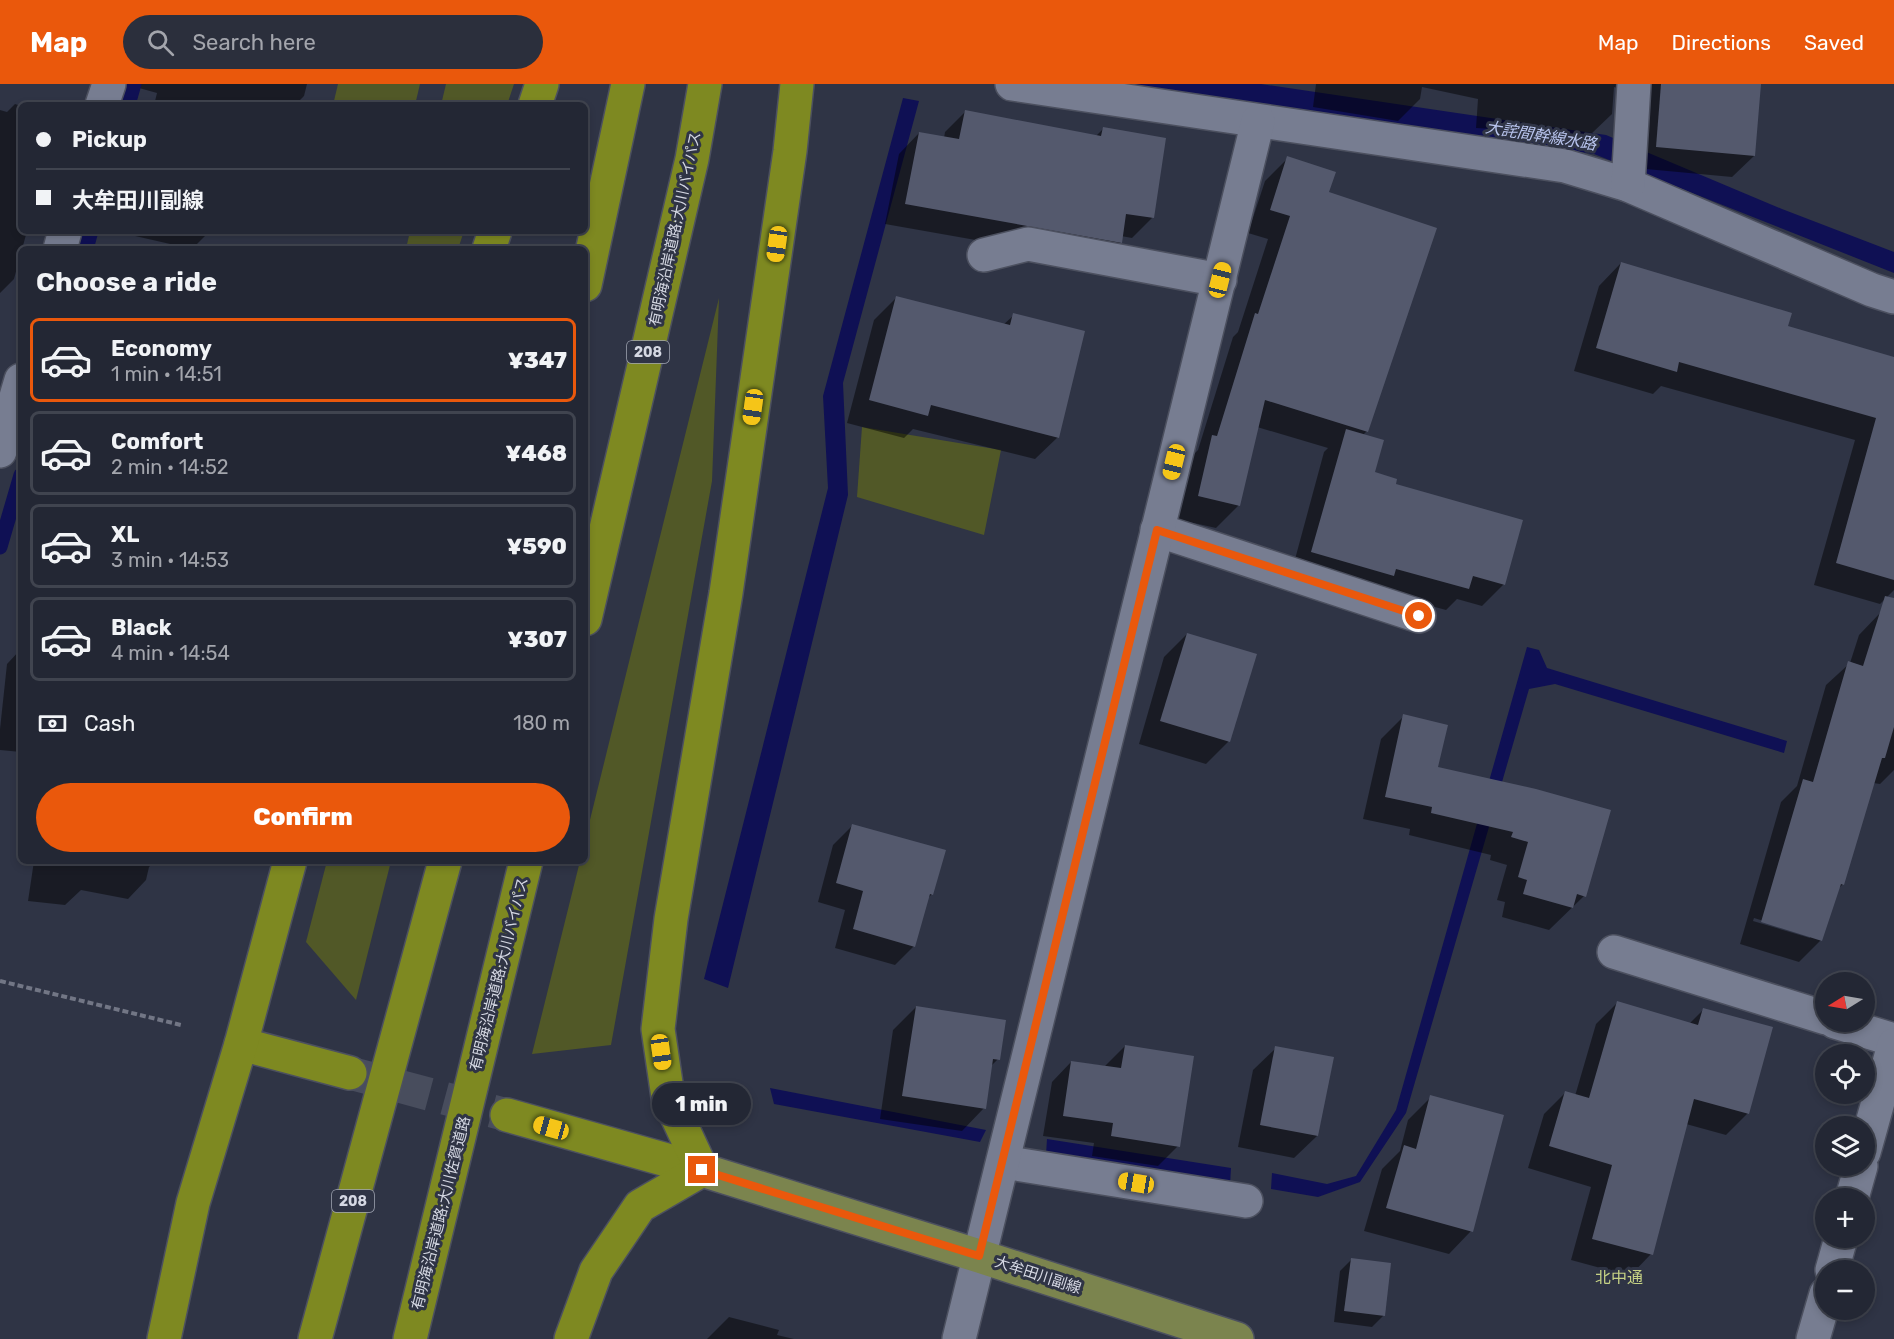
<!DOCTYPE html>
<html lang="en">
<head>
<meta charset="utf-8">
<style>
  :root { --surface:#232734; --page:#2b2f3c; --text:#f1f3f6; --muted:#a3a5ac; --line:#40444f; --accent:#ea580c }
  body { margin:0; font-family:Rubik,"Noto Sans JP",sans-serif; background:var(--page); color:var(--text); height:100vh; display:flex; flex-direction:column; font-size:22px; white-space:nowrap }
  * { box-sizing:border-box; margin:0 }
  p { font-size:20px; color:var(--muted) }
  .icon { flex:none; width:33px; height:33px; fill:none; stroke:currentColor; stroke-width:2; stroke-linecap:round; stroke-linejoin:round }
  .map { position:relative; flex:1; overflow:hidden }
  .details { position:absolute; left:18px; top:162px; width:570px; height:618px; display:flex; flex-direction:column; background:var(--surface); border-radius:9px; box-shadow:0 3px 9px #0003,0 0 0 2px var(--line) }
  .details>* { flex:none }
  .top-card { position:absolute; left:18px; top:18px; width:570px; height:132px; border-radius:9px; box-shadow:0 3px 9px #0003,0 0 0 2px var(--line); display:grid; align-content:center; height:132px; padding:0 18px; background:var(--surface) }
  .needle { width:39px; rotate:259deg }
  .fabs { position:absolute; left:1815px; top:888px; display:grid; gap:12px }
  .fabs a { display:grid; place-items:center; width:60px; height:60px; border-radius:50%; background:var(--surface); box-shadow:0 3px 9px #0003,0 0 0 2px var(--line); font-size:30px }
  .end { position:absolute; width:27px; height:27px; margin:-14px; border:8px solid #ea580c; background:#fff; box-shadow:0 0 0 3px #fff }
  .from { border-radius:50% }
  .bubble { position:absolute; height:42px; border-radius:21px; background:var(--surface); box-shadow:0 3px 9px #0003,0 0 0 2px var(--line); font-size:20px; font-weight:800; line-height:42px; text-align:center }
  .car { position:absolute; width:18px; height:36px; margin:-18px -9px; border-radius:8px; box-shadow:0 0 4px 2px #0007; background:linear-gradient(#f5c518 24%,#345 0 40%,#f5c518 0 76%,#345 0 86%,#f5c518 0) }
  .top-card b { display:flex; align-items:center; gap:21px; height:57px; font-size:22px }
  .top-card b+b { border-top:2px solid var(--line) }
  .top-card i { width:15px; height:15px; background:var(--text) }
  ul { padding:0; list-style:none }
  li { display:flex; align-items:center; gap:18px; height:84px; margin:0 12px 9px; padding:0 6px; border:3px solid var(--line); border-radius:9px }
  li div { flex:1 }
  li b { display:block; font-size:22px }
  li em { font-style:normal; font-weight:800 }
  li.on { border-color:var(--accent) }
  li>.icon { width:54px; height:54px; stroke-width:1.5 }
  h2 { padding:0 18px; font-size:27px; line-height:72px }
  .pay { display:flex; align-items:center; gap:15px; height:66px; padding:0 18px; font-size:22px }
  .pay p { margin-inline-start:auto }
  .primary-button { display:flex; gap:12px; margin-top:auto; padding:12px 18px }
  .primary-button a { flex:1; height:69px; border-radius:36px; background:var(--accent); color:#fff; font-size:24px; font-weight:800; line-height:69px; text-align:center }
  header { display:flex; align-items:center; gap:36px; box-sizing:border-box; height:84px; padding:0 30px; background:var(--accent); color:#fff }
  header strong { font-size:28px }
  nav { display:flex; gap:33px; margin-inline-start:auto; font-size:21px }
  .search { width:420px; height:54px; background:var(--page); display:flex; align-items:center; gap:15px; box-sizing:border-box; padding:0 21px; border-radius:33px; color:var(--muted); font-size:22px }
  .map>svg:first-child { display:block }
  .green { fill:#515827 }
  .water { fill:#0f1054 }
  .shadow { fill:#0007; fill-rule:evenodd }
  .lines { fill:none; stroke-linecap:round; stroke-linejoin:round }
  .stream { stroke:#0f1054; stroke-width:15 }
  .building { fill:#54596d }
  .highway-tunnel { stroke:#484d5d; stroke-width:33; stroke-dasharray:33 16; stroke-linecap:butt }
  .street-casing { stroke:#4c505f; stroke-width:36 }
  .primary-casing { stroke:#4c505f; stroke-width:36 }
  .highway-casing { stroke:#4c505f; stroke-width:36 }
  .path { stroke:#727685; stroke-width:4; stroke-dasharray:6 3; stroke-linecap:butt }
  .street { stroke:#777d91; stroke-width:33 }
  .primary { stroke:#7b844e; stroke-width:33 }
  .highway { stroke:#7e8921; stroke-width:33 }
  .route { stroke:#ea580c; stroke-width:8 }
  .labels { text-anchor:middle; stroke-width:6; stroke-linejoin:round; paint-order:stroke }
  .shield { fill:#2f3445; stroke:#a3a7b4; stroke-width:1.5 }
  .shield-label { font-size:14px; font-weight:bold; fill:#d5d8e3 }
  .street-label { font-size:15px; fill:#d5d8e3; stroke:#2f3445 }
  .water-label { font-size:16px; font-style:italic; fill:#b9c5ee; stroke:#2f3445 }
  .neighbourhood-label { font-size:16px; fill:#c6d285; stroke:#2f3445 }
</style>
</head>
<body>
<header>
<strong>Map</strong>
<div class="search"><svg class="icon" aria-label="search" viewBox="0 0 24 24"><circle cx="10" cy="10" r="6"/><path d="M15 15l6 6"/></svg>Search here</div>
<nav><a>Map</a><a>Directions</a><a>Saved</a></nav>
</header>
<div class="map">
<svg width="1894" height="1255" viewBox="0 0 1894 1255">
  <rect width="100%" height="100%" fill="#2f3445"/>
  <g class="green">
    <polygon points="338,0 420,0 415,21 333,21"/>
    <polygon points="446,0 514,0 507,21 441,21"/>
    <polygon points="410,147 464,147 458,165 406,165"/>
    <polygon points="719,214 712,397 611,961 532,970 580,777 585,777 585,756"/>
    <polygon points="862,343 1001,366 984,451 857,413"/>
    <polygon points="327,777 391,777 356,916 306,858"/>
  </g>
  <g class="water">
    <polygon points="1128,0 1261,0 1606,51 1782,125 1894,168 1894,189 1594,70"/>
    <polygon points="903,14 919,17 843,299 848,411 728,904 704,895 828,404 823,312"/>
    <polygon points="1527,563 1539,566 1547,584 1787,657 1784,669 1555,600 1529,605 1406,1029 1360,1098 1318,1113 1271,1105 1272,1089 1327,1100 1356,1092 1396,1026"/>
    <polygon points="770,1004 986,1046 980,1058 774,1020"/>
    <polygon points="1047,1055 1231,1084 1230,1101 1046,1071"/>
  </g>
  <g class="shadow">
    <polygon points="140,0 307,0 304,12 295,21 154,21 157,9 139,4"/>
    <polygon points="1316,0 1759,0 1754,72 1732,93 1635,84 1623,6 1614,3 1612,30 1590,51 1476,44 1478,15 1422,3 1420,15 1398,37 1313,23"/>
    <polygon points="15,20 21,22 21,147 27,147 14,195 0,209 0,26 7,28"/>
    <polygon points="965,28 1095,53 1103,45 1152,134 1132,154 1121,152 1121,158 1100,178 885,140 899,70 919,49 944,54 945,48"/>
    <polygon points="1288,74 1328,109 1367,347 1363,351 1373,389 1394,401 1504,500 1482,522 1457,515 1446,526 1376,507 1291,490 1324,368 1328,364 1257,343 1238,422 1216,444 1176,435 1189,375 1198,366 1233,253 1238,248 1268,155 1248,149 1265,97"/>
    <polygon points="123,147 210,147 192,165 122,149"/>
    <polygon points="1621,179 1787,243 1894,275 1894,506 1880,520 1814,501 1855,356 1661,302 1653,310 1574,287 1599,202"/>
    <polygon points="897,213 1003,241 1014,231 1058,353 1035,375 913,345 904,354 847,339 874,236"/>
    <path d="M1894,523V686L1880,700L1873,699L1843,800L1837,806L1821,856L1799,878L1740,860L1781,718L1797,702L1826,601L1850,579L1859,551L1881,528ZM1754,834L1810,851V854L1753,837Z"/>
    <polygon points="1187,550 1255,571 1228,658 1206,680 1139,660 1164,573"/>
    <polygon points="21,565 21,668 0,666 0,645 7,580"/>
    <polygon points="1404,632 1436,684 1536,706 1584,812 1549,846 1502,833 1505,818 1497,816 1507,781 1490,776 1491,771 1409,751 1410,745 1363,735 1381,655"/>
    <polygon points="852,742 932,810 926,816 914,862 895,881 835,864 845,826 818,818 833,761"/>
    <polygon points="34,777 155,777 149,783 146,796 128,815 81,806 65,821 28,817"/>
    <polygon points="1617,919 1689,940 1703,926 1748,1029 1726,1051 1686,1040 1651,1170 1630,1192 1571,1176 1591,1103 1528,1084 1544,1030 1565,1009 1575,1012 1596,940"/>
    <polygon points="916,923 998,975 991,982 984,1024 962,1047 880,1035 893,946"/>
    <polygon points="1125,962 1178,1062 1158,1082 1092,1072 1094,1059 1043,1052 1052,998 1071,978 1105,982"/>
    <polygon points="1276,964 1317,1052 1294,1074 1238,1063 1253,986"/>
    <polygon points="1431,1013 1471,1147 1449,1170 1364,1147 1382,1085 1400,1067 1408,1036"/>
    <polygon points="1351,1176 1389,1181 1383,1232 1372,1243 1334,1238 1340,1187"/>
    <polygon points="729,1233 779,1246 777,1251 794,1255 707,1255"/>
  </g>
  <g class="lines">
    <g class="stream">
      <polyline points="128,21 134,0"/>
      <polyline points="86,165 91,147"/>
      <polyline points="0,463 21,391"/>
    </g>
  </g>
  <g class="building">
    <polygon points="1661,0 1761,0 1755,72 1656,63"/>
    <polygon points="965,26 1101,52 1103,43 1166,54 1154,134 1126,130 1122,159 905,120 919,48 959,55"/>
    <polygon points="1287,72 1336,88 1329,108 1437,144 1368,348 1265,316 1240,422 1198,412 1212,351 1217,352 1255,229 1258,230 1290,132 1270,126"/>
    <polygon points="1621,178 1792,229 1788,242 1894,273 1894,496 1836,479 1876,334 1679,278 1677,288 1596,264"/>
    <polygon points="896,212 1010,241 1013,229 1085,247 1059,354 931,321 928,332 869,316"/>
    <polygon points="1346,345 1384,356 1375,388 1397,395 1396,400 1523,436 1505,501 1473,492 1469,505 1396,485 1394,492 1311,468"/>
    <polygon points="1885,512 1894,514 1894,643 1885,674 1882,674 1844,801 1841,800 1822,857 1761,838 1803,695 1813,698 1848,577 1863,582"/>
    <polygon points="1187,549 1257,570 1230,658 1160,637"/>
    <polygon points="1403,630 1448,641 1438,683 1536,705 1611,726 1586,813 1577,810 1573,824 1523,810 1527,796 1518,793 1528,758 1511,753 1513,748 1431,729 1432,723 1385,713"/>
    <polygon points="852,740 946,766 933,811 930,810 915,863 853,845 863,807 836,799"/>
    <polygon points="1617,917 1698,941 1703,924 1773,943 1749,1030 1694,1015 1653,1171 1592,1155 1612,1081 1549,1062 1565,1007 1589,1014"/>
    <polygon points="916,922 1006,936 1000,976 993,975 986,1025 902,1012"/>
    <polygon points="1125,961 1194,972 1180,1063 1111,1052 1113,1039 1063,1032 1071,977 1121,984"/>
    <polygon points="1275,962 1334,973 1318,1052 1260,1041"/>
    <polygon points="1430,1011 1504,1031 1473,1148 1386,1124 1404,1061 1416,1065"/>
    <polygon points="1351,1174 1391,1179 1385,1232 1344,1227"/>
  </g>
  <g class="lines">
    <polyline class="highway-tunnel" points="350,989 507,1031"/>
    <g class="street-casing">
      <g id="street">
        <polyline points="1012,0 1565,82 1628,101 1872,206 1894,213"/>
        <polyline points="102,21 109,0"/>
        <polyline points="1628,101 1634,0"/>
        <polyline points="60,165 65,147"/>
        <polyline points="984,171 1028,160 1220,196"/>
        <polyline points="0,367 21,296"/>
        <polyline points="1157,446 1419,532"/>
        <polyline points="1614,868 1826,934"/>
        <polyline points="1835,938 1894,956"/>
        <polyline points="1864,1068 1894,961"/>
        <polyline points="1003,1078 1246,1117"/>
        <polyline points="1852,1114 1861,1082"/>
        <polyline points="1832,1186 1841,1154"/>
        <polyline points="959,1255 1258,37"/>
        <polyline points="1813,1255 1826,1210"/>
      </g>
    </g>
    <g class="primary-casing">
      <polyline id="primary" points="702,1086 979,1172 1237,1255"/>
    </g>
    <g class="highway-casing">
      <g id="highway">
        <polyline points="535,21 542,0"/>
        <polyline points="489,165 495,147"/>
        <polyline points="585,201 628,0"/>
        <polyline points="585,535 692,75 705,0"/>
        <polyline points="241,960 350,989"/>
        <polyline points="507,1031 702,1086"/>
        <polyline points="702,1086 668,1013 658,945 671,835 726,509 790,67 797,0"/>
        <polyline points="164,1255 193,1119 241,960 290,777"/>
        <polyline points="315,1255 445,777"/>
        <polyline points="410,1255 526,777"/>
        <polyline points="571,1255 596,1187 640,1122 702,1086"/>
      </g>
    </g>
    <polyline class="path" points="0,897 181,941"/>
    <use href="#street" class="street"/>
    <use href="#primary" class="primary"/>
    <use href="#highway" class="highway"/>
  </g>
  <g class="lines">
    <polyline class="route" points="702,1086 979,1172 1157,446 1419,532"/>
  </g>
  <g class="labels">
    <g class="shield">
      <rect x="627" y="257" width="42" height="22" rx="4.5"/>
      <rect x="332" y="1106" width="42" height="22" rx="4.5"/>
    </g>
    <g class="shield-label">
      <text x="648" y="273">208</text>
      <text x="353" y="1122">208</text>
    </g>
    <g class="street-label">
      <text transform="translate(675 145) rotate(-78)" y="5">有明海沿岸道路;大川バイパス</text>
      <text transform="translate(499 890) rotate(-76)" y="5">有明海沿岸道路;大川バイパス</text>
      <text transform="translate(441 1129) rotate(-76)" y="5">有明海沿岸道路;大川佐賀道路</text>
      <text transform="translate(1038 1191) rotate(18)" y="5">大牟田川副線</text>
    </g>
    <g class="water-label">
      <text transform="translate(1541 51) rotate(9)" y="6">大詫間幹線水路</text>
    </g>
    <g class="neighbourhood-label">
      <text x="1619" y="1199">北中通</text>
    </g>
  </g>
</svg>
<div class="fabs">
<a><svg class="needle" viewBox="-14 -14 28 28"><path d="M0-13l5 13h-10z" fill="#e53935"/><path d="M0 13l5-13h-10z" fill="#a3a5ac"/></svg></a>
<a><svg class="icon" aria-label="locate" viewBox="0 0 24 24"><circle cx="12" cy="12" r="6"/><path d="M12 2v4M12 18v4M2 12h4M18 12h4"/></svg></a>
<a><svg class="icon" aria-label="layers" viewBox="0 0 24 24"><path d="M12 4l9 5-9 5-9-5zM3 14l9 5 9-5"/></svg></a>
<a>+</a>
<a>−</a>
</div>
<i class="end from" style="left:1419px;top:532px"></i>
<i class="end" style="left:702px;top:1086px"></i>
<div class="bubble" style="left:652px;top:999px;width:99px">1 min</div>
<i class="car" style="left:777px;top:160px;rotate:188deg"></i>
<i class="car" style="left:1220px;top:196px;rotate:14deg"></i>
<i class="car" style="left:753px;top:323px;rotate:188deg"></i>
<i class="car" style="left:1174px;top:378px;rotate:194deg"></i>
<i class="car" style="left:661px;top:968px;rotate:172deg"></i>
<i class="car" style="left:551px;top:1044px;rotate:286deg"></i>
<i class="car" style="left:1136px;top:1099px;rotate:279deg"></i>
<div class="top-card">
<b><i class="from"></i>Pickup</b>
<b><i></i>大牟田川副線</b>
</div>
<section class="details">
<h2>Choose a ride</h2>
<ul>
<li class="on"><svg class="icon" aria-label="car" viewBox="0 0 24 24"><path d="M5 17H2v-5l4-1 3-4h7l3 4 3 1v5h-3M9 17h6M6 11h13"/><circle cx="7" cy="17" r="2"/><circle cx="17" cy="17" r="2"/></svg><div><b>Economy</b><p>1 min · 14:51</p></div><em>¥347</em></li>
<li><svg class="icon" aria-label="car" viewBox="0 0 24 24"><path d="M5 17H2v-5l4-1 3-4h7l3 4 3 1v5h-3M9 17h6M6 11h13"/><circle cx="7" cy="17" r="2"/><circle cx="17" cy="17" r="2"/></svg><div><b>Comfort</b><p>2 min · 14:52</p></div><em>¥468</em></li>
<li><svg class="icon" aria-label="car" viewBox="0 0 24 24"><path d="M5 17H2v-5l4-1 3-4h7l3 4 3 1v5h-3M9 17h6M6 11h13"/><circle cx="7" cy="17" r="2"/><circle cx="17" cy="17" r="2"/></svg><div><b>XL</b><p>3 min · 14:53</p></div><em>¥590</em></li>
<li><svg class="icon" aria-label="car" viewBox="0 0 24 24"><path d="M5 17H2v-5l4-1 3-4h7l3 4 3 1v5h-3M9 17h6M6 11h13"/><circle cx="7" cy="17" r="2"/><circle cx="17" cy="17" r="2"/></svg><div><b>Black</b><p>4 min · 14:54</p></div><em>¥307</em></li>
</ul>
<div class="pay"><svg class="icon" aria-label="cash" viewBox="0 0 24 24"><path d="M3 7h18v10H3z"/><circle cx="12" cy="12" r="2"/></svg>Cash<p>180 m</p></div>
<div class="primary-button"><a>Confirm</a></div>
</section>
</div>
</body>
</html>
